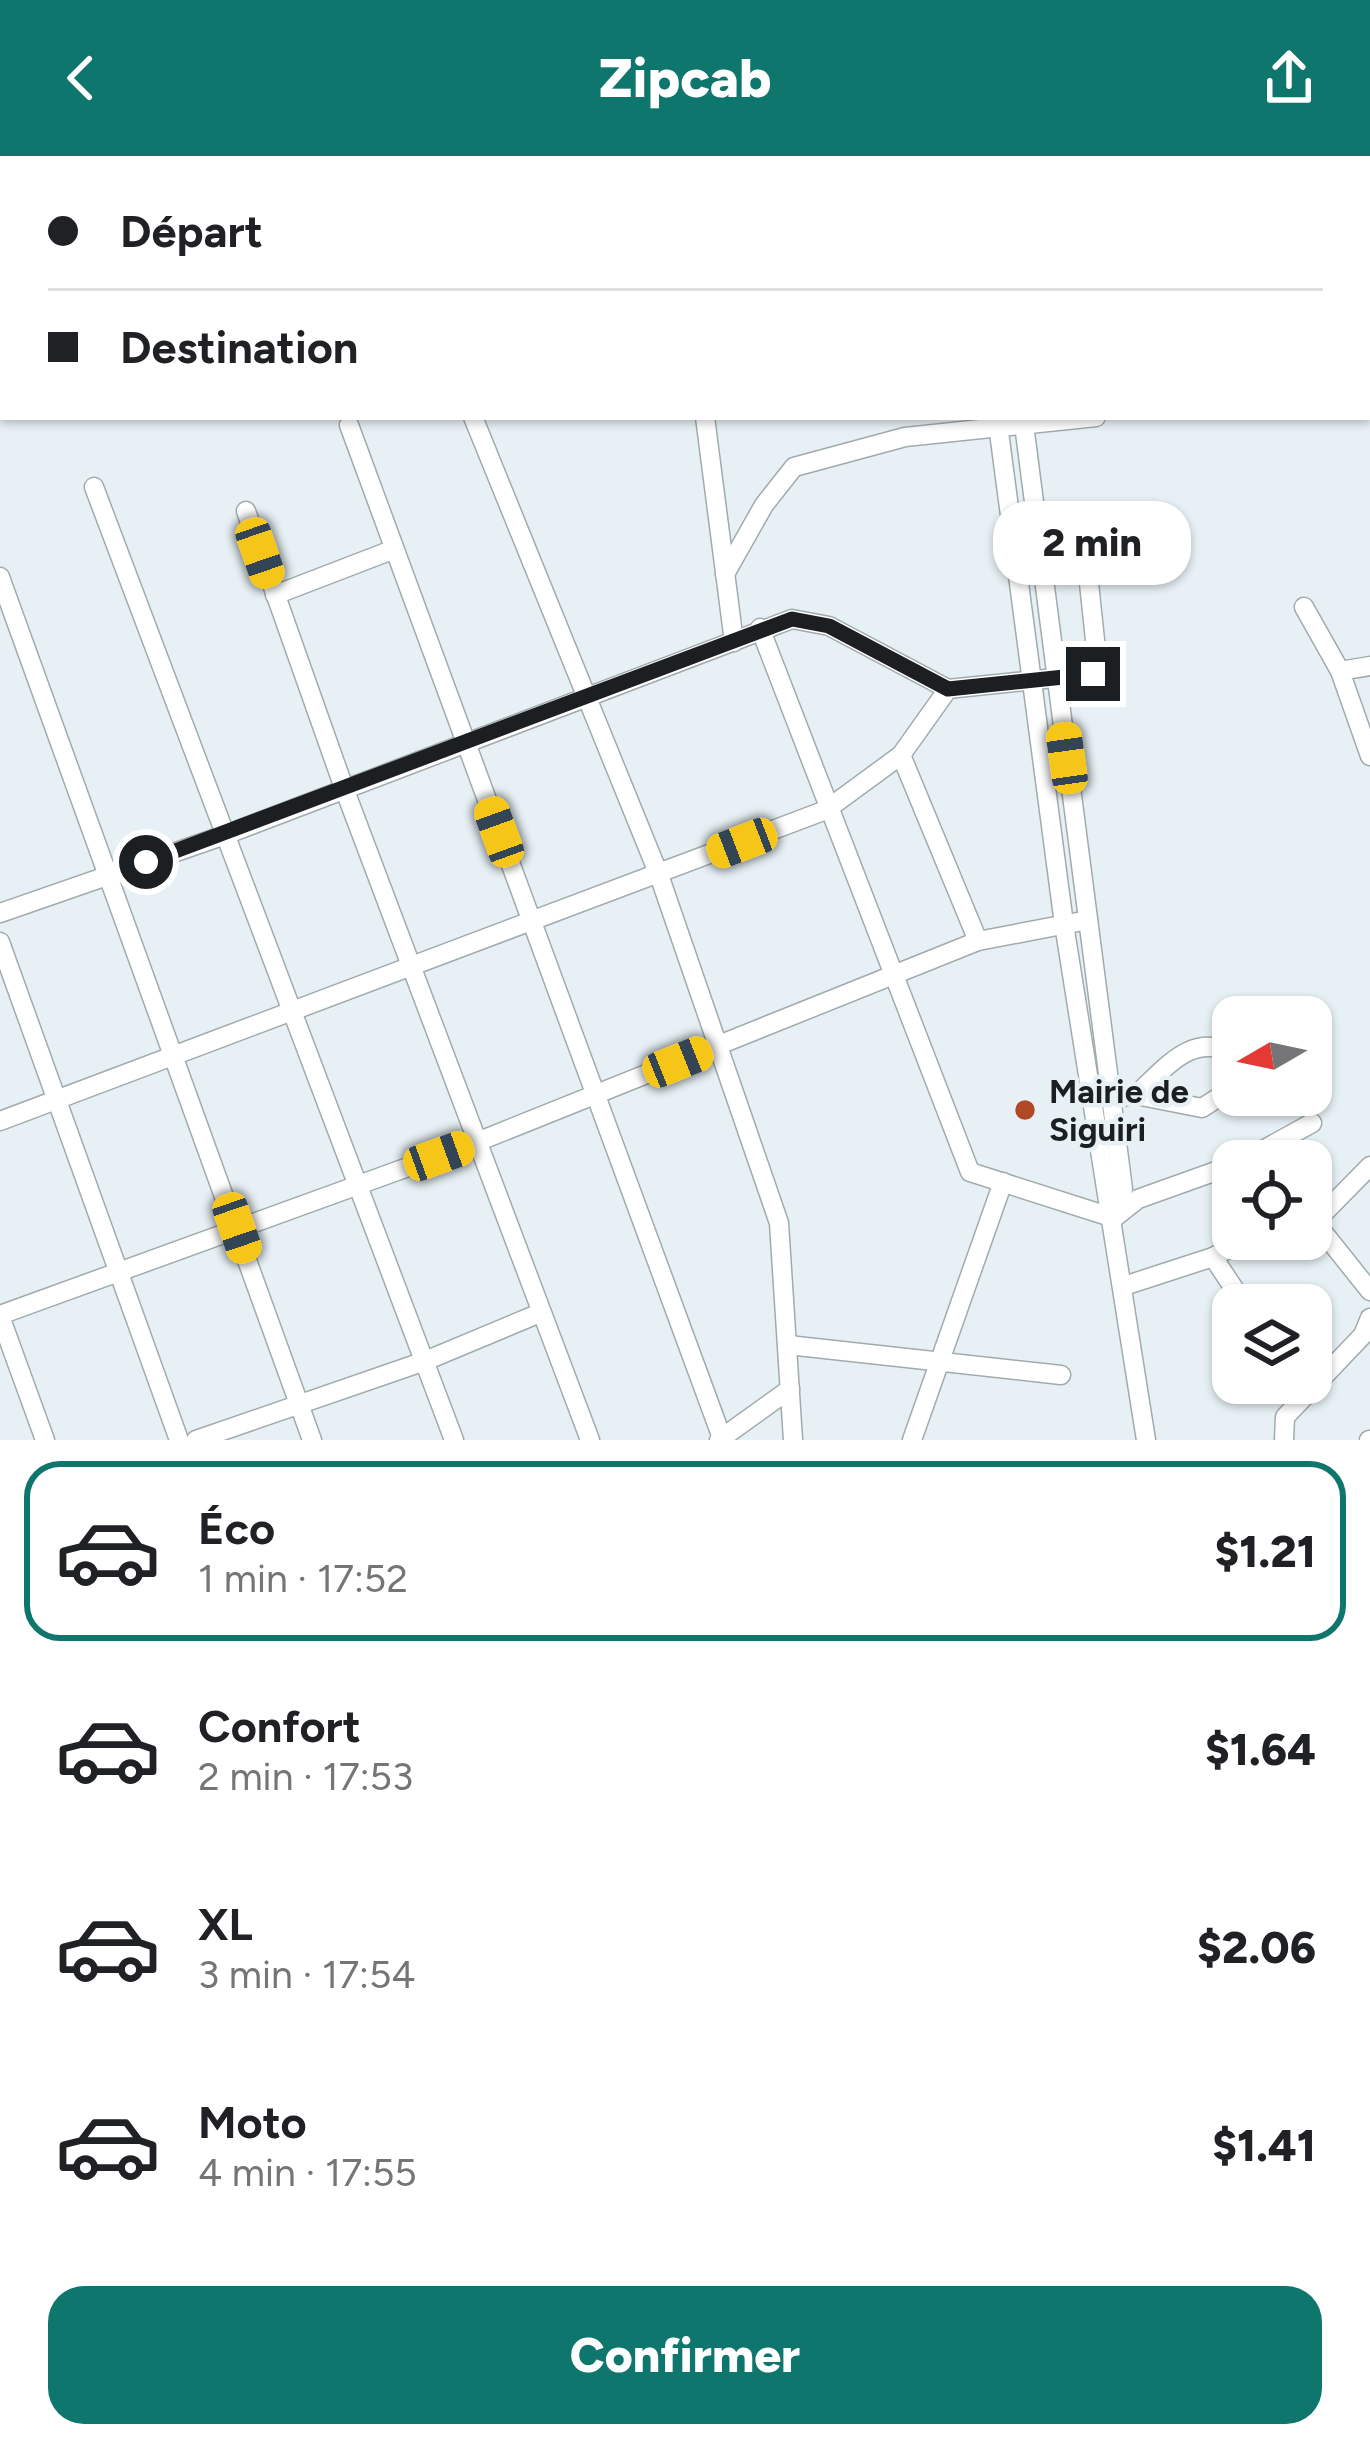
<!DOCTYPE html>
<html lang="fr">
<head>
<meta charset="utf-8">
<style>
  :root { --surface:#fff; --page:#f6f6f6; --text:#202124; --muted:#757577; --line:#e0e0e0; --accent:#0f766e }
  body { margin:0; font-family:Figtree,sans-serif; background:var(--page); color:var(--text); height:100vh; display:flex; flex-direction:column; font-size:45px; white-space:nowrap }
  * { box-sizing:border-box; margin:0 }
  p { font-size:39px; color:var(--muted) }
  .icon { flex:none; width:66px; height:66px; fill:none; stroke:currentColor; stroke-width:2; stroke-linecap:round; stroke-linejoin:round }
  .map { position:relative; height:1284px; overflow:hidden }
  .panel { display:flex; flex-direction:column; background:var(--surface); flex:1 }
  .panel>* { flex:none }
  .top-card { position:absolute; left:0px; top:0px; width:1371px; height:264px; box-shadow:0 3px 9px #0004; display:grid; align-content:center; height:264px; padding:0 48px; background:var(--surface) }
  .needle { width:78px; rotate:261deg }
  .fabs { position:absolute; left:1212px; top:840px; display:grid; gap:24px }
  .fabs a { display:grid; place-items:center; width:120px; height:120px; border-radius:24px; background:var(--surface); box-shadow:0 3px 9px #0004; font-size:60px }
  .end { position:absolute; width:54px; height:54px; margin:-27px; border:15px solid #1c1f21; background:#fff; box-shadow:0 0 0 6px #fff }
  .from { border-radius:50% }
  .bubble { position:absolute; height:84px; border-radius:36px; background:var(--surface); box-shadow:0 3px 9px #0004; font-size:39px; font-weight:800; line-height:84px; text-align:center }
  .car { position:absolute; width:36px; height:72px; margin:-36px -18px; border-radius:15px; box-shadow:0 0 9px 3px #0007; background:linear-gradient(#f5c518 24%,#345 0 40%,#f5c518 0 76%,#345 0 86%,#f5c518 0) }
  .top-card b { display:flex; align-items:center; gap:42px; height:114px; font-size:45px }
  .top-card b+b { border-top:3px solid var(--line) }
  .top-card i { width:30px; height:30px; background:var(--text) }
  ul { padding:21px 0 0; list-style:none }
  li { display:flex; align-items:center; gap:36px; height:180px; margin:0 24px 18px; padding:0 24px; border:6px solid transparent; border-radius:36px }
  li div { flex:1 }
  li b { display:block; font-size:45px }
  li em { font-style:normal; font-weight:800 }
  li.current { border-color:var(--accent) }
  li>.icon { width:108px; height:108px; stroke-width:1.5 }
  .action { display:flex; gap:24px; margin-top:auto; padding:24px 48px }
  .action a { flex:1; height:138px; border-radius:36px; background:var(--accent); color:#fff; font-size:48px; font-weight:800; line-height:138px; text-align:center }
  header { display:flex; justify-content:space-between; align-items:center; height:156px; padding:0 48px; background:var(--accent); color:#fff; font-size:54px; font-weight:800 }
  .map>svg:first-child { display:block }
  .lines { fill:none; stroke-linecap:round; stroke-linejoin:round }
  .minor-casing { stroke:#a1abae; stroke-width:21 }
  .major-casing { stroke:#cdcece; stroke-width:27 }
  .minor { stroke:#fff; stroke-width:18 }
  .major { stroke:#8fcddd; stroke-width:24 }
  .route { stroke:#1c1f21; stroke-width:15 }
  .poi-dot { fill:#b14927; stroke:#e7f1f5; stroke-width:4.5 }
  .labels { text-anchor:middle; stroke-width:9; stroke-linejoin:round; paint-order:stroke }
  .poi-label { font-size:33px; font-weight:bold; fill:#1c1f21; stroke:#e7f1f5; text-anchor:start }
</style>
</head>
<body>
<header><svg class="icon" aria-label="back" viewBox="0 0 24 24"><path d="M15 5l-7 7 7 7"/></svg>Zipcab<svg class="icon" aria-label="share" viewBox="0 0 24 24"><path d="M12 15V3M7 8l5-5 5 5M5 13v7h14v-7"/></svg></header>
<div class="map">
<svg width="1370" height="1284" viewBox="0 0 1370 1284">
  <rect width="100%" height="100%" fill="#e7f1f5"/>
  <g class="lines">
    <g class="minor-casing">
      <g id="minor">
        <polyline points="273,0 274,3"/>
        <polyline points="672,0 672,3"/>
        <polyline points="733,0 739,3"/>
        <polyline points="1055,0 1056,3"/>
        <polyline points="461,3 463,0"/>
        <polyline points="1252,3 1257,0"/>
        <polyline points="1368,202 1370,201"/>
        <polyline points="473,261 659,719 779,1067 793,1284"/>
        <polyline points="705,261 734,486"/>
        <polyline points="997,261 1064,768 1146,1284"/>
        <polyline points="1023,261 1123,1033 1114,1062"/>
        <polyline points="349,269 722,1282"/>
        <polyline points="94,331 454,1284"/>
        <polyline points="246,355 344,632 590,1284"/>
        <polyline points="725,418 764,349 794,311 905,281 1096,261"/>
        <polyline points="0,421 312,1284"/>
        <polyline points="275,439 392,394"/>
        <polyline points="1304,451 1340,515 1370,510"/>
        <polyline points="760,472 970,1016 1114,1062"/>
        <polyline points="1340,515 1370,600"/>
        <polyline points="901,599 978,785"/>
        <polyline points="0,757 225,679 792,463 829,470 948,533"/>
        <polyline points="0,786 179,1284"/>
        <path d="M1136,939C1166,912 1192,875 1233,898"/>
        <polyline points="1111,942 1136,939 1202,952 1233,932"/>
        <polyline points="0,965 826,654 901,599 948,533 1093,518 1098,512 1088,418"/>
        <polyline points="1243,1005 1312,967"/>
        <polyline points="1311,1061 1370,1135"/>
        <polyline points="1114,1062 1138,1043 1233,1009"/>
        <polyline points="1311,1070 1370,1010"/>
        <polyline points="1248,1083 1280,1089 1294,1083"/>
        <polyline points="1213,1101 1245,1149"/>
        <polyline points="1124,1130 1213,1101 1247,1083"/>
        <polyline points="0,1159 477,986 978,785 1088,764"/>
        <polyline points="0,1160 45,1284"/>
        <polyline points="788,1189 1061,1219"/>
        <polyline points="196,1284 425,1205 540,1157"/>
        <polyline points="719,1284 790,1233"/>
        <polyline points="912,1284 1003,1026"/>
        <polyline points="1284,1284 1285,1261 1363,1179 1370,1162"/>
        <polyline points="1369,1284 1370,1284"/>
      </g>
    </g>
    <g class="major-casing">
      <polyline id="major" points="4,3 14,0"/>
    </g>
    <use href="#minor" class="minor"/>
    <use href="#major" class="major"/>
  </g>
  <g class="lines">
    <polyline class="route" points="146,706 792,463 829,470 948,533 1093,518"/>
  </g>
  <circle class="poi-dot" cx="1025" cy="954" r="12"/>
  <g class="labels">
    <g class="poi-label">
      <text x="1049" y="947">Mairie de<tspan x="1049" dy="38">Siguiri</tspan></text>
    </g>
  </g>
</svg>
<div class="fabs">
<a><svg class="needle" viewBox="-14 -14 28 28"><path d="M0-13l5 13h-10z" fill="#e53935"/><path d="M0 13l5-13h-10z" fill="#757577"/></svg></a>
<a><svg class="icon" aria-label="locate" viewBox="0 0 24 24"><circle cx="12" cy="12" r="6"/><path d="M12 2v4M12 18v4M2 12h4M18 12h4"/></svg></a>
<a><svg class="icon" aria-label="layers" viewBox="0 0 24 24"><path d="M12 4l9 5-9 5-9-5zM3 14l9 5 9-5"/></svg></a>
</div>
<i class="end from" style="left:146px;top:706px"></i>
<i class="end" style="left:1093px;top:518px"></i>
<div class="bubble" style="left:993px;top:345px;width:198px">2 min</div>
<i class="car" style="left:260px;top:397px;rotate:161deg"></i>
<i class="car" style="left:1067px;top:602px;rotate:352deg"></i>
<i class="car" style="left:499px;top:676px;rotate:340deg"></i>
<i class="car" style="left:742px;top:687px;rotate:249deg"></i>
<i class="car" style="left:678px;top:906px;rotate:68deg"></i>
<i class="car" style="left:439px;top:1000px;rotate:70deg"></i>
<i class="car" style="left:237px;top:1072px;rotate:161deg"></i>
<div class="top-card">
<b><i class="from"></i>Départ</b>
<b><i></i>Destination</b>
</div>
</div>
<section class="panel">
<ul>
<li class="current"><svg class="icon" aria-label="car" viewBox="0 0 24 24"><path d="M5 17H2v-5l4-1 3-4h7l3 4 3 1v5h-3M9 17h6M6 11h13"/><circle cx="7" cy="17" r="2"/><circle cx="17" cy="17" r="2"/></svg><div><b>Éco</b><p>1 min · 17:52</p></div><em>$1.21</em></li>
<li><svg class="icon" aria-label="car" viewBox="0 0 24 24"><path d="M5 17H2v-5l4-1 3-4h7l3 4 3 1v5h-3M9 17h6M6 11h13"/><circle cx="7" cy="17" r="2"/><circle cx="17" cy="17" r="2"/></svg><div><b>Confort</b><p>2 min · 17:53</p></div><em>$1.64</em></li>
<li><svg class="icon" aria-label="car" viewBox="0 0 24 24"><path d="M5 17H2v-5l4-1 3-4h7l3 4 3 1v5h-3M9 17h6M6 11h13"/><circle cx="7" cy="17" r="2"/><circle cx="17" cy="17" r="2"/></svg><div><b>XL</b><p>3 min · 17:54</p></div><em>$2.06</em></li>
<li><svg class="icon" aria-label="car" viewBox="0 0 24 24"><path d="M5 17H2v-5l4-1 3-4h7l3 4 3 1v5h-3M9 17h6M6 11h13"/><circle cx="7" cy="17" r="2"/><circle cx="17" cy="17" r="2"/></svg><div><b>Moto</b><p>4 min · 17:55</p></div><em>$1.41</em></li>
</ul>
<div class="action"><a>Confirmer</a></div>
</section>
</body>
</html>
